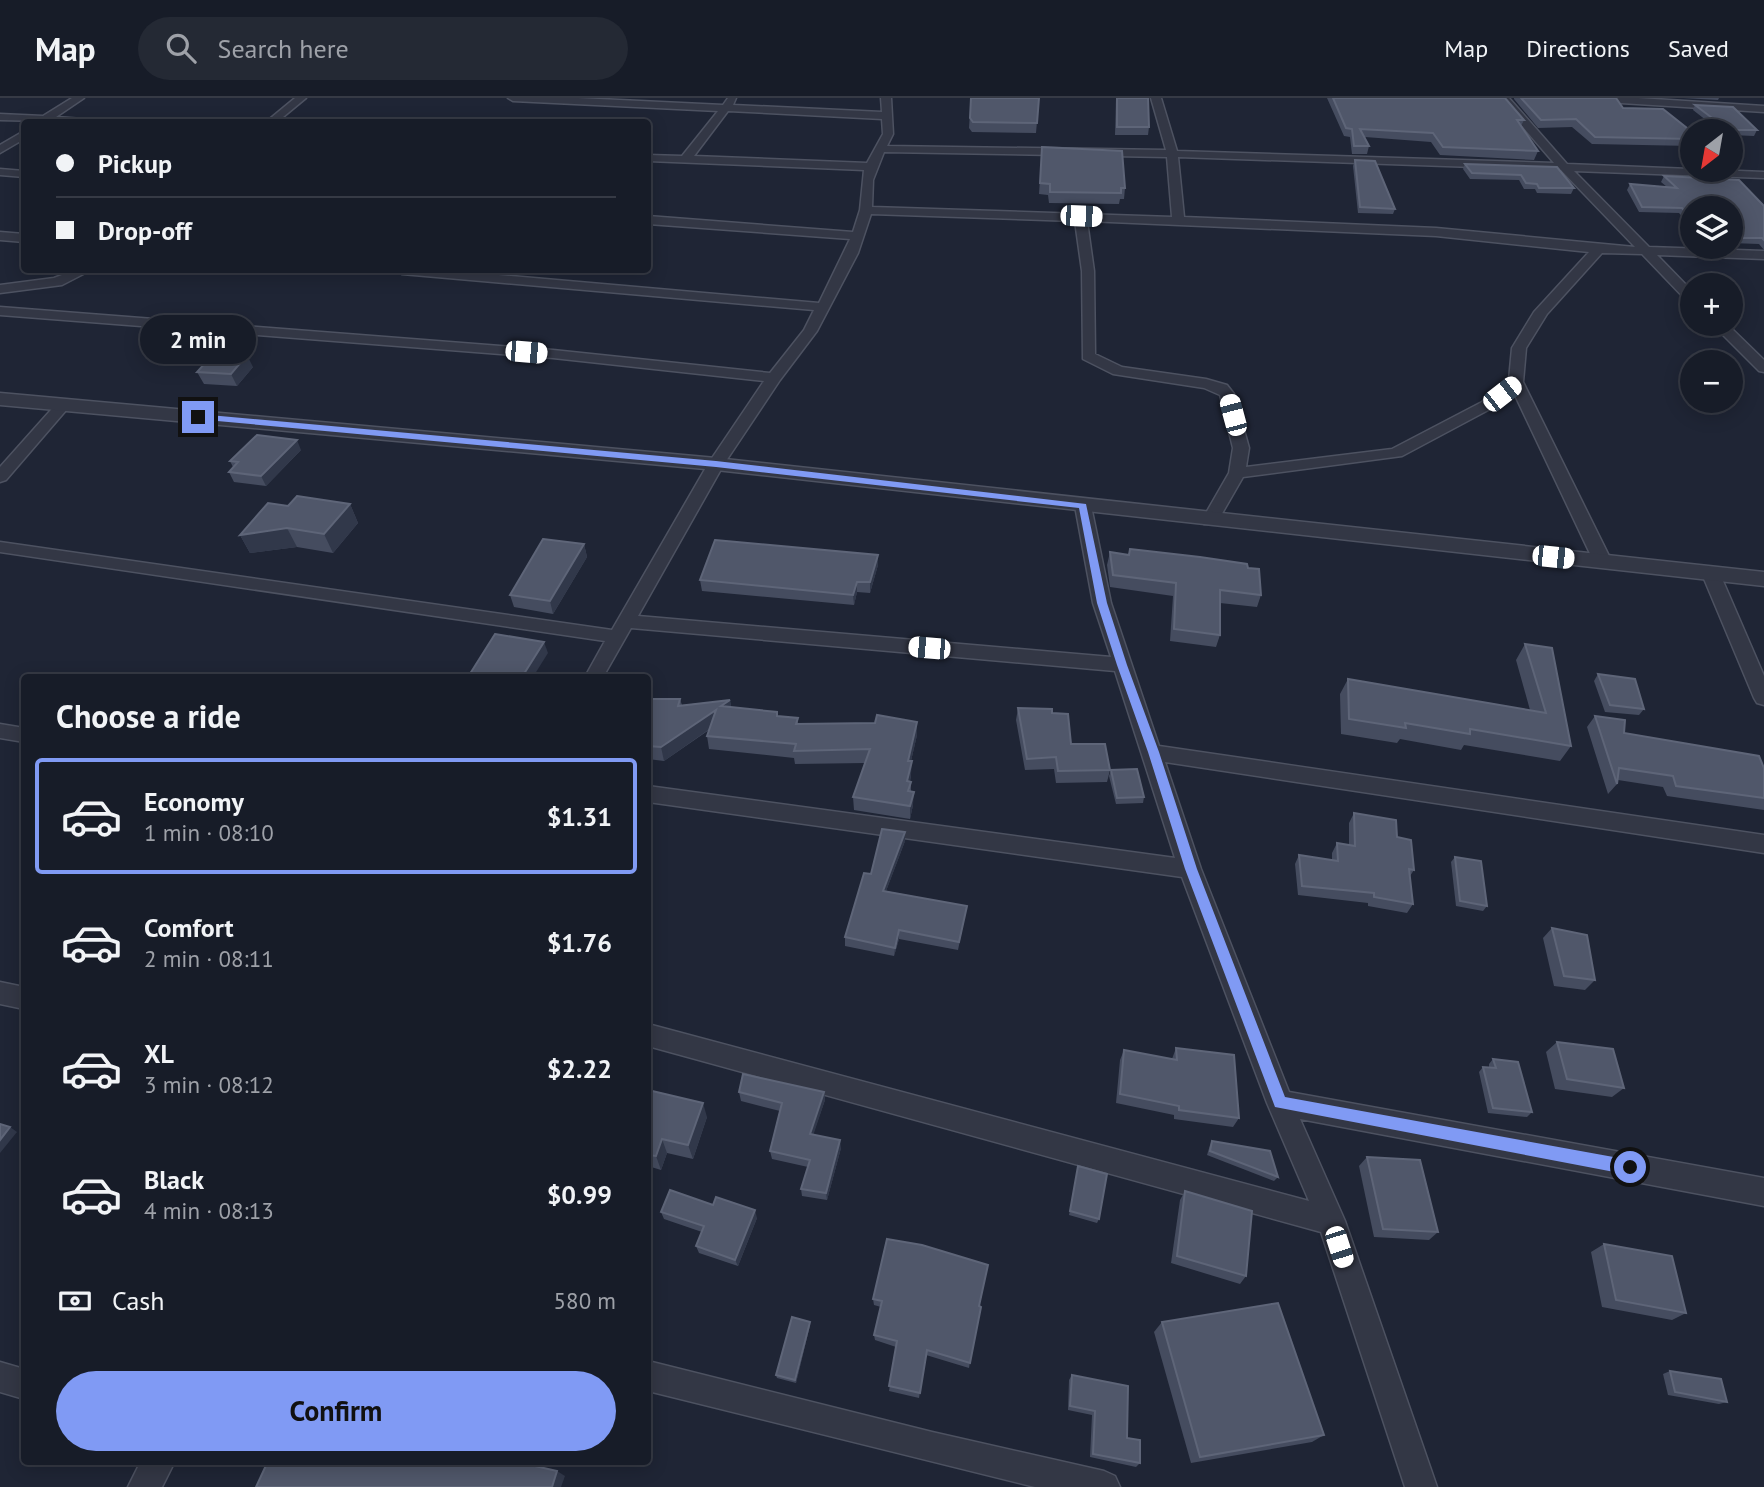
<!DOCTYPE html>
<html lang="en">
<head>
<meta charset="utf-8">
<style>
  :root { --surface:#171c28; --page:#242934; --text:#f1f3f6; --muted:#9ea1a8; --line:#363a45; --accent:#809af4 }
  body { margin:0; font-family:"PT Sans",sans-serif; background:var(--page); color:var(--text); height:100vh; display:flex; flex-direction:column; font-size:26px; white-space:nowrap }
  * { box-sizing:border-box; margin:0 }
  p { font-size:23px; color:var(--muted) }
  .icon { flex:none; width:38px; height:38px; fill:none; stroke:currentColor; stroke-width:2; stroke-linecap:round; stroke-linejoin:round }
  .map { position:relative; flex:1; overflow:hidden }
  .drawer { position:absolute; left:21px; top:576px; width:630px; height:791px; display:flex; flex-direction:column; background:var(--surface); border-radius:7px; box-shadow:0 4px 18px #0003,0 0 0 2px var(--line) }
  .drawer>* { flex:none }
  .guide { position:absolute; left:21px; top:21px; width:630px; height:154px; border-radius:7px; box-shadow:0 4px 18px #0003,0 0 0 2px var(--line); display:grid; align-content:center; height:154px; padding:0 35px; background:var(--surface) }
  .needle { width:46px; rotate:211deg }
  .fabs { position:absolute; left:1680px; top:21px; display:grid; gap:14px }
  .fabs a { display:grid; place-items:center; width:63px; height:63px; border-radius:50%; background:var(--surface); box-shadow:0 4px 18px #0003,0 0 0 2px var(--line); font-size:35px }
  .end { position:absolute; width:32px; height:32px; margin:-16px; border:9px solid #809af4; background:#111; box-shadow:0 0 0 4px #111 }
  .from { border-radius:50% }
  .bubble { position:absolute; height:49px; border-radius:24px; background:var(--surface); box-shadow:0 4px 18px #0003,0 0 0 2px var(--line); font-size:23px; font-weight:800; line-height:49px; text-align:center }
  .car { position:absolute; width:21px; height:42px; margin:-21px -10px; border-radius:9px; box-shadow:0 0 5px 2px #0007; background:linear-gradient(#fff 24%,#345 0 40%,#fff 0 76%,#345 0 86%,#fff 0) }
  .guide b { display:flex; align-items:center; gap:24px; height:66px; font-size:26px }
  .guide b+b { border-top:2px solid var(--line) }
  .guide i { width:18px; height:18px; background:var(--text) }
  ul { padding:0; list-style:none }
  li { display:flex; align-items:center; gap:21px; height:116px; margin:0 14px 10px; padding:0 21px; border:4px solid transparent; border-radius:7px }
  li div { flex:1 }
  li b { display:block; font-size:26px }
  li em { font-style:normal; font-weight:800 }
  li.selected { border-color:var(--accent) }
  li>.icon { width:63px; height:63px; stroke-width:1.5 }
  h2 { padding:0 35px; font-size:32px; line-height:84px }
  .pay { display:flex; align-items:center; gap:18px; height:77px; padding:0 35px; font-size:26px }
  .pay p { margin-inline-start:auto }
  .action { display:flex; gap:14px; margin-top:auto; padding:14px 35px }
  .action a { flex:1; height:80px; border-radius:42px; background:var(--accent); color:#111; font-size:28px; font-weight:800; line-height:80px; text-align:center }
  header { display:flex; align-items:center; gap:42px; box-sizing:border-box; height:98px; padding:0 35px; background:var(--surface); border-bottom:2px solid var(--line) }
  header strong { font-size:33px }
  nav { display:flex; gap:38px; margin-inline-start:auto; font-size:24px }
  .search { width:490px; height:63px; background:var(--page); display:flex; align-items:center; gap:18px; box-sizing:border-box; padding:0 24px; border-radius:38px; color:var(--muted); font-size:26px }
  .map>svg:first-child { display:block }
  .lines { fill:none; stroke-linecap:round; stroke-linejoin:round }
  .minor-casing { stroke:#4d5261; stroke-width:3 }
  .tertiary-casing { stroke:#4d5261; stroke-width:3 }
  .minor { fill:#333745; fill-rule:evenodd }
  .tertiary { fill:#333745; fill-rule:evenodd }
  .wall { fill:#454c5f }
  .shaded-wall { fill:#31384a }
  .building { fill:#50576a; stroke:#5e6578; stroke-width:2 }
  .route { fill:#809af4 }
</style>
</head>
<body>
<header>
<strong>Map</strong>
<div class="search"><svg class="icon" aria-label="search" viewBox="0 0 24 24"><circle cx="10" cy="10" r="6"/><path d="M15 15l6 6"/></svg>Search here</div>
<nav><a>Map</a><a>Directions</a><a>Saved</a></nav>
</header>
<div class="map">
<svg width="1764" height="1389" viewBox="0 0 1764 1389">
  <rect width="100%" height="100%" fill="#1f2535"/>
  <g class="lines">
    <g class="minor-casing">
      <g id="minor">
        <polygon points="72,0 84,0 56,19 83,21 88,24 0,22 0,16 43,18"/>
        <polygon points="295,0 306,0 277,24 266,24"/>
        <path d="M508,0H578L723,7L728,0H736L733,7L882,14L881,0H891L893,36L887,48L1166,52L1151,0H1161L1177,53L1554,65L1498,0H1509L1567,66L1764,74V80L1574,73L1649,149L1764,153V161L1657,157L1692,193V204L1687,203L1642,156L1602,155L1547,216L1526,250L1523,284L1612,464L1609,468H1597L1594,464L1513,293L1492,310L1402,358L1243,379L1216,426H1204L1202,422L1229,375L1233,350L1220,297L1204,290L1113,276L1083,261L1082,173L1075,123L871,116L858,155L817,233L780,282L724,366L638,518L1111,559L1093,505L1075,408L1083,403L1091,408L1111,505L1159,648L1764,737V755L1165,664L1201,771L1289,994L1764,1080V1108L1300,1021L1345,1123L1437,1389H1405L1321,1134L648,948V926L1309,1103L1267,1005L1182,779L648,704V688L1175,760L1115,573L631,530L603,579H585L605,543L0,454V444L612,532L708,366L764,283L553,260L0,217V209L553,252L770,275L804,232L814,212L402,176L396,172H441L819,205L850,141L648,126V118L853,134L860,112L864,72L648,63V57L682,58L718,13L513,3ZM728,13L882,21L883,36L867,65L694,58ZM884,54L1167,59L1172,119L872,109L873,82ZM1178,59L1561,72L1635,149L1436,130L1184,119ZM1087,123L1436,138L1589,154L1534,214L1512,250L1509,282L1482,304L1392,351L1246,369L1249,350L1234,296L1227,287L1206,281L1122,269L1095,256L1094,173Z"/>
        <polygon points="1584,0 1638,0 1764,8 1764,14 1589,3"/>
        <polygon points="24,33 24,41 0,55 0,47"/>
        <polygon points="0,71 24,73 24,79 0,77"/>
        <polygon points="0,134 24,136 24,144 0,142"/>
        <polygon points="75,172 91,172 62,187 0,195 0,187 54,180"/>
        <polygon points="1712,226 1727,226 1764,262 1764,274 1759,273"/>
        <polygon points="63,302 71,307 68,310 6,382 0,384 0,369 58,304"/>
        <polygon points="1711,470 1720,476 1764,578 1764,607 1757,605 1754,600 1702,476"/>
        <polygon points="0,626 24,630 24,644 0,640"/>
        <polygon points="0,884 24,889 24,911 0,906"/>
        <polygon points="648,1263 932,1334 1104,1373 1115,1378 1120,1389 1035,1389 648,1293"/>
        <polygon points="0,1264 24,1271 24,1301 0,1294"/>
        <polygon points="141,1363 175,1363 162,1389 128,1389"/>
      </g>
    </g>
    <g class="tertiary-casing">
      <polygon id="tertiary" points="0,295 716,360 1764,474 1764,488 716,372 0,307"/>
    </g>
    <use href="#minor" class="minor"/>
    <use href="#tertiary" class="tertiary"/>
  </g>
  <g class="wall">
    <polygon points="971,0 1039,0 1036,35 972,34 969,30"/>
    <polygon points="1116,0 1148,0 1149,29 1148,37 1115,37"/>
    <polygon points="1327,0 1505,0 1524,22 1521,28 1538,53 1534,62 1440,57 1431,44 1365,39 1369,48 1367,56 1352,56 1350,39 1344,38"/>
    <polygon points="1514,0 1616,0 1623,10 1692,34 1692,48 1592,46 1572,29 1538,30 1514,1"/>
    <polygon points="1683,0 1719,0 1718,2"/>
    <polygon points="1695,7 1757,32 1754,38 1731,37 1731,33 1720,33 1693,12"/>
    <polygon points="1042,49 1125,90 1124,101 1120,101 1119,106 1049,105 1048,97 1039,96"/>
    <polygon points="1355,62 1395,111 1393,116 1358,115 1353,68"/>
    <polygon points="1465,66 1557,69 1574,90 1571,96 1537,95 1535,91 1524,91 1519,82 1470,81 1463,71"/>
    <polygon points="1664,78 1764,108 1764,152 1759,146 1731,145 1731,110 1692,110 1692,130 1679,115 1639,114 1627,92 1630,86 1667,89 1661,84"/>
    <polygon points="253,269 237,288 204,286 197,274"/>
    <polygon points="301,352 266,388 234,384 229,374 233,369 230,363"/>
    <polygon points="350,406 358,425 333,455 297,449 250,455 240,437 288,408"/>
    <polygon points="584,446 587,459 553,516 514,509 510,497"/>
    <polygon points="1130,451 1248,470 1261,497 1257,509 1220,505 1220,537 1216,549 1170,543 1173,498 1110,489 1107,467 1110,454 1129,457"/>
    <polygon points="878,457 878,467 870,495 857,494 854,507 702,493 700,482"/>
    <polygon points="1525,546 1571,648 1560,663 1464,647 1461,652 1400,641 1397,645 1341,636 1340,596 1348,581 1530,612 1516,562"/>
    <polygon points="1598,576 1644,611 1639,617 1605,614 1594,583"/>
    <polygon points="648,601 680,601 682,607 730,602 731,609 777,614 778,618 798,620 798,626 917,637 911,663 911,677 910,684 911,684 911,693 913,707 910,721 854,712 853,699 865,665 795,666 794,660 709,651 707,638 709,632 664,663 648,661"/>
    <polygon points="1018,610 1052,615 1071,646 1110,672 1107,684 1056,685 1054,671 1025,672 1016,622"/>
    <polygon points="1595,618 1624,635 1764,670 1764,712 1667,698 1663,689 1618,682 1617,686 1608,696 1587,629"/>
    <polygon points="1111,672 1144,699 1143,705 1116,706 1109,678"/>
    <polygon points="1354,715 1397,739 1414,772 1410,778 1413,806 1407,815 1368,808 1368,805 1298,797 1295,766 1299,757 1332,762 1332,755 1337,745 1349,747 1349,725"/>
    <polygon points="905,743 886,793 967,808 958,852 899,841 894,858 845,848 845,839 871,776"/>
    <polygon points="1455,759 1487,808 1483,813 1456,808 1451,764"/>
    <polygon points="1552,830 1595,882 1585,892 1554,888 1543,840"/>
    <polygon points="1557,944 1624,990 1612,999 1555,991 1546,954"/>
    <polygon points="1176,950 1239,1020 1233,1029 1174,1021 1174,1017 1116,1005 1120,962 1124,952 1172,961"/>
    <polygon points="1493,961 1532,1014 1527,1019 1488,1015 1479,974 1483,969 1489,969 1489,966"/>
    <polygon points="648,992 707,1019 693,1061 667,1055 661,1072 648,1068"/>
    <polygon points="739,994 824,994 825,1002 813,1036 841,1050 827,1102 802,1098 801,1091 808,1069 772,1061 770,1053 780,1013 741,1003"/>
    <polygon points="1212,1043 1278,1079 1274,1083 1207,1057 1210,1047"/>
    <polygon points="1367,1059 1438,1134 1429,1142 1374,1139 1359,1068"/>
    <polygon points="1078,1068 1099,1121 1097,1125 1069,1117"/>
    <polygon points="1185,1093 1246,1178 1240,1186 1171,1165 1180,1102"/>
    <polygon points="713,1107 757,1120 738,1168 699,1155 696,1148 702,1134 664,1121 661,1114"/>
    <polygon points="1604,1146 1686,1215 1672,1222 1602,1209 1591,1154"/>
    <polygon points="873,1201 979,1208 969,1270 926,1257 919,1300 889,1293 896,1249 875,1242 874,1237 881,1209 874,1207"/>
    <polygon points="1162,1224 1324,1337 1312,1344 1191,1365 1154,1234"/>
    <polygon points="810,1227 796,1285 777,1280 776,1277"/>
    <polygon points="1670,1273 1727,1304 1719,1306 1668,1297 1663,1276"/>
    <polygon points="1072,1277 1127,1340 1140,1365 1136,1369 1090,1359 1092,1317 1068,1312 1069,1282"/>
  </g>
  <g class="shaded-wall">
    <polygon points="247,257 253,269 237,288 231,276"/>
    <polygon points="297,342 301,352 266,388 261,378"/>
    <polygon points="350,406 358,425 333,455 324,436"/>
    <polygon points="287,430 297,449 250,455 240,437"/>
    <polygon points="584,446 587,459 553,516 550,503"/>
    <polygon points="878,457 878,467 870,495 870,484"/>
    <polygon points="857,484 857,494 854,507 853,497"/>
    <polygon points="544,544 548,555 533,579 522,579"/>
    <polygon points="730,602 732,616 721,608"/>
    <polygon points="716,612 718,625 664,663 661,649"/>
    <polygon points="917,624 917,637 908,676 908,663"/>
    <polygon points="912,663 911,677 907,697 907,683"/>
    <polygon points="914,694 913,707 910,721 910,708"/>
    <polygon points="905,734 905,743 883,801 883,793"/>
    <polygon points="899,832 899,841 894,858 895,850"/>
    <polygon points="824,994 825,1002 811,1044 810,1036"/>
    <polygon points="703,1005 707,1019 693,1061 688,1047"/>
    <polygon points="10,1029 17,1034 0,1055 0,1042"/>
    <polygon points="662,1041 667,1055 661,1072 656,1058"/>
    <polygon points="840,1042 841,1050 827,1102 826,1095"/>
    <polygon points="755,1112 757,1120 738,1168 735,1162"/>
    <polygon points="810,1224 810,1227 796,1285 795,1282"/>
    <polygon points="557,1373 565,1378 561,1389 552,1389"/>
  </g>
  <g class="building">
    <polygon points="971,0 1039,0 1037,25 973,24 970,20"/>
    <polygon points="1117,0 1148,0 1149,29 1117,29"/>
    <polygon points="1333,0 1505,0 1524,22 1517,22 1538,53 1443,49 1433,35 1360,31 1369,48 1354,48 1352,31 1346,30"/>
    <polygon points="1521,0 1616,0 1623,10 1663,11 1692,34 1692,41 1595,39 1576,21 1541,22"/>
    <polygon points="1695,7 1733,9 1757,32 1728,32"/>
    <polygon points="1042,49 1122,53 1125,90 1121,90 1121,95 1050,94 1050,86 1040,85"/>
    <polygon points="1355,62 1375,63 1395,111 1360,109"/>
    <polygon points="1465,66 1557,69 1574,90 1539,90 1537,86 1526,85 1521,77 1472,75"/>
    <polygon points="1664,78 1739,82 1764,108 1764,142 1762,140 1731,140 1731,110 1692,110 1692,121 1682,110 1642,109 1630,86 1677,90"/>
    <polygon points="214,255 247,257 231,276 197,274"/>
    <polygon points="257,337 297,342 261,378 229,374 238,364 230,363"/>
    <polygon points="297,398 350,406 324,436 287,430 240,437 268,405 288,408"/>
    <polygon points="543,441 584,446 550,503 510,497"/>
    <polygon points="715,442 878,457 870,484 857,484 853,497 700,482"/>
    <polygon points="1130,451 1200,459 1247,466 1248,470 1259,471 1261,497 1220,492 1220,537 1174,531 1176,485 1113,477 1110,454 1129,457"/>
    <polygon points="495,536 544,544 522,579 468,579"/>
    <polygon points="1525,546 1552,550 1571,648 1470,631 1470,636 1405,625 1406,630 1349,621 1348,581 1546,615"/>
    <polygon points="1598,576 1635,581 1644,611 1610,607"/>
    <polygon points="648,601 680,601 678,608 730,602 721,608 777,614 777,618 798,620 796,626 875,625 877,617 917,624 908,663 912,663 907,683 911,684 908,693 914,694 910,708 853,699 870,651 794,653 796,646 707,638 716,612 661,649 648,648"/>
    <polygon points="1018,610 1052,611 1052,615 1068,616 1071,646 1105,646 1110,672 1058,673 1056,659 1027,661"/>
    <polygon points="1595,618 1625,622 1624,635 1759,658 1764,670 1764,700 1676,688 1673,678 1619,670 1617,686"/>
    <polygon points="1137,671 1144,699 1117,700 1111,672"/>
    <polygon points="1354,715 1396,722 1397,739 1411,742 1414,772 1409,771 1413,806 1374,799 1374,795 1302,788 1299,757 1338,763 1337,745 1355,748"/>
    <polygon points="882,731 905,734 883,793 967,808 959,844 899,832 895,850 845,839 864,775 871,776"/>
    <polygon points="1455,759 1481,763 1487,808 1460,803"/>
    <polygon points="1552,830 1587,837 1595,882 1564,878"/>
    <polygon points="1557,944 1613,951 1624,990 1567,981"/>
    <polygon points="1176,950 1234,957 1239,1020 1179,1012 1179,1008 1120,996 1124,952 1177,962"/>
    <polygon points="1493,961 1518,964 1532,1014 1493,1010 1483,969 1496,970"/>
    <polygon points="743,976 824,994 810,1036 840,1042 826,1095 801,1091 810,1062 770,1053 782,1005 739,994"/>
    <polygon points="648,992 703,1005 688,1047 662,1041 656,1058 648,1057"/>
    <polygon points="0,1026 10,1029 0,1042"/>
    <polygon points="1212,1043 1270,1053 1278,1079 1210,1053"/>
    <polygon points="1367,1059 1420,1062 1438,1134 1383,1131"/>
    <polygon points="1078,1068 1107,1076 1099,1121 1070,1113"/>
    <polygon points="670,1092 713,1107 716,1099 755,1112 735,1162 696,1148 704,1128 661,1114"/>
    <polygon points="1185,1093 1252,1113 1246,1178 1177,1158"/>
    <polygon points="887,1141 922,1147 988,1167 979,1208 981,1209 970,1265 927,1252 920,1295 889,1288 897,1243 874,1237 882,1203 873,1201"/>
    <polygon points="1604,1146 1672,1158 1686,1215 1616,1202"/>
    <polygon points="1278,1205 1324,1337 1200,1359 1162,1224"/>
    <polygon points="792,1219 810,1224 795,1282 776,1277"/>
    <polygon points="1670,1273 1721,1281 1727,1304 1675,1294"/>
    <polygon points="1072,1277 1128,1288 1127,1340 1140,1342 1140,1365 1093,1356 1095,1313 1070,1308"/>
    <polygon points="268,1363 513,1363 557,1373 552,1389 256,1389"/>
  </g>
  <polygon class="route" points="198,316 716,363 1086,406 1107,505 1127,567 1159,654 1197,771 1285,999 1630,1062 1635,1064 1637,1069 1635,1075 1630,1077 1275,1009 1185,771 1148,654 1117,567 1097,505 1079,410 716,369 195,321"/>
</svg>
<div class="fabs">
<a><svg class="needle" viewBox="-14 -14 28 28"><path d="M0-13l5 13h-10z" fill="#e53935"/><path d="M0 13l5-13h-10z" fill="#9ea1a8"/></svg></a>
<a><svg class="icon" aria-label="layers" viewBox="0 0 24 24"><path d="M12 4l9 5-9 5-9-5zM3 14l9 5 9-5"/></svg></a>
<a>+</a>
<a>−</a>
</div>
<i class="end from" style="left:1630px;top:1069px"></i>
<i class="end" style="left:198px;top:319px"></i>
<div class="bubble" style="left:140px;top:217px;width:116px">2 min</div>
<i class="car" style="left:1081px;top:118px;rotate:92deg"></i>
<i class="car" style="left:526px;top:254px;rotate:95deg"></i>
<i class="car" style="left:1502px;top:296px;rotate:52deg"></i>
<i class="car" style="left:1233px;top:317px;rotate:345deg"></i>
<i class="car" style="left:1553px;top:459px;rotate:96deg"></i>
<i class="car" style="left:929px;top:550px;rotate:275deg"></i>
<i class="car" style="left:1339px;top:1149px;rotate:162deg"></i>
<div class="guide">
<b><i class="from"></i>Pickup</b>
<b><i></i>Drop-off</b>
</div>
<section class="drawer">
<h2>Choose a ride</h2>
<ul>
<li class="selected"><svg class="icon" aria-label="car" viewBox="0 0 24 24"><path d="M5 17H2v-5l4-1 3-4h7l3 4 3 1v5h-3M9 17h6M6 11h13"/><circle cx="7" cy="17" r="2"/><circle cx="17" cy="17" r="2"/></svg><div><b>Economy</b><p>1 min · 08:10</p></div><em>$1.31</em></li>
<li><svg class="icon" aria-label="car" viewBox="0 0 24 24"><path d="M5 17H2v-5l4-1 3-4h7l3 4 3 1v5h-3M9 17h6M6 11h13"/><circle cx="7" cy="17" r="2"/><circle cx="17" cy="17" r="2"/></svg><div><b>Comfort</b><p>2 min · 08:11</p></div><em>$1.76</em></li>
<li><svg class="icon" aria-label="car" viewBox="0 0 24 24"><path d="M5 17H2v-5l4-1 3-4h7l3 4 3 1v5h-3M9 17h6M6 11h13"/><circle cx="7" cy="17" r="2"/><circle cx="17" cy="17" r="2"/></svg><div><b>XL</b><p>3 min · 08:12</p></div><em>$2.22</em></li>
<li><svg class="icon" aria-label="car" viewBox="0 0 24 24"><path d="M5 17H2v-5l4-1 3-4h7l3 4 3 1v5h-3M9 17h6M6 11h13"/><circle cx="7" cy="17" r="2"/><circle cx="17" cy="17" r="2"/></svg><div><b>Black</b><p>4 min · 08:13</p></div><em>$0.99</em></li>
</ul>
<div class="pay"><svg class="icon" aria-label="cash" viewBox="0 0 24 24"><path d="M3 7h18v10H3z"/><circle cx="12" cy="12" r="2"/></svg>Cash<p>580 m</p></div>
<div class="action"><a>Confirm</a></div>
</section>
</div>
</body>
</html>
